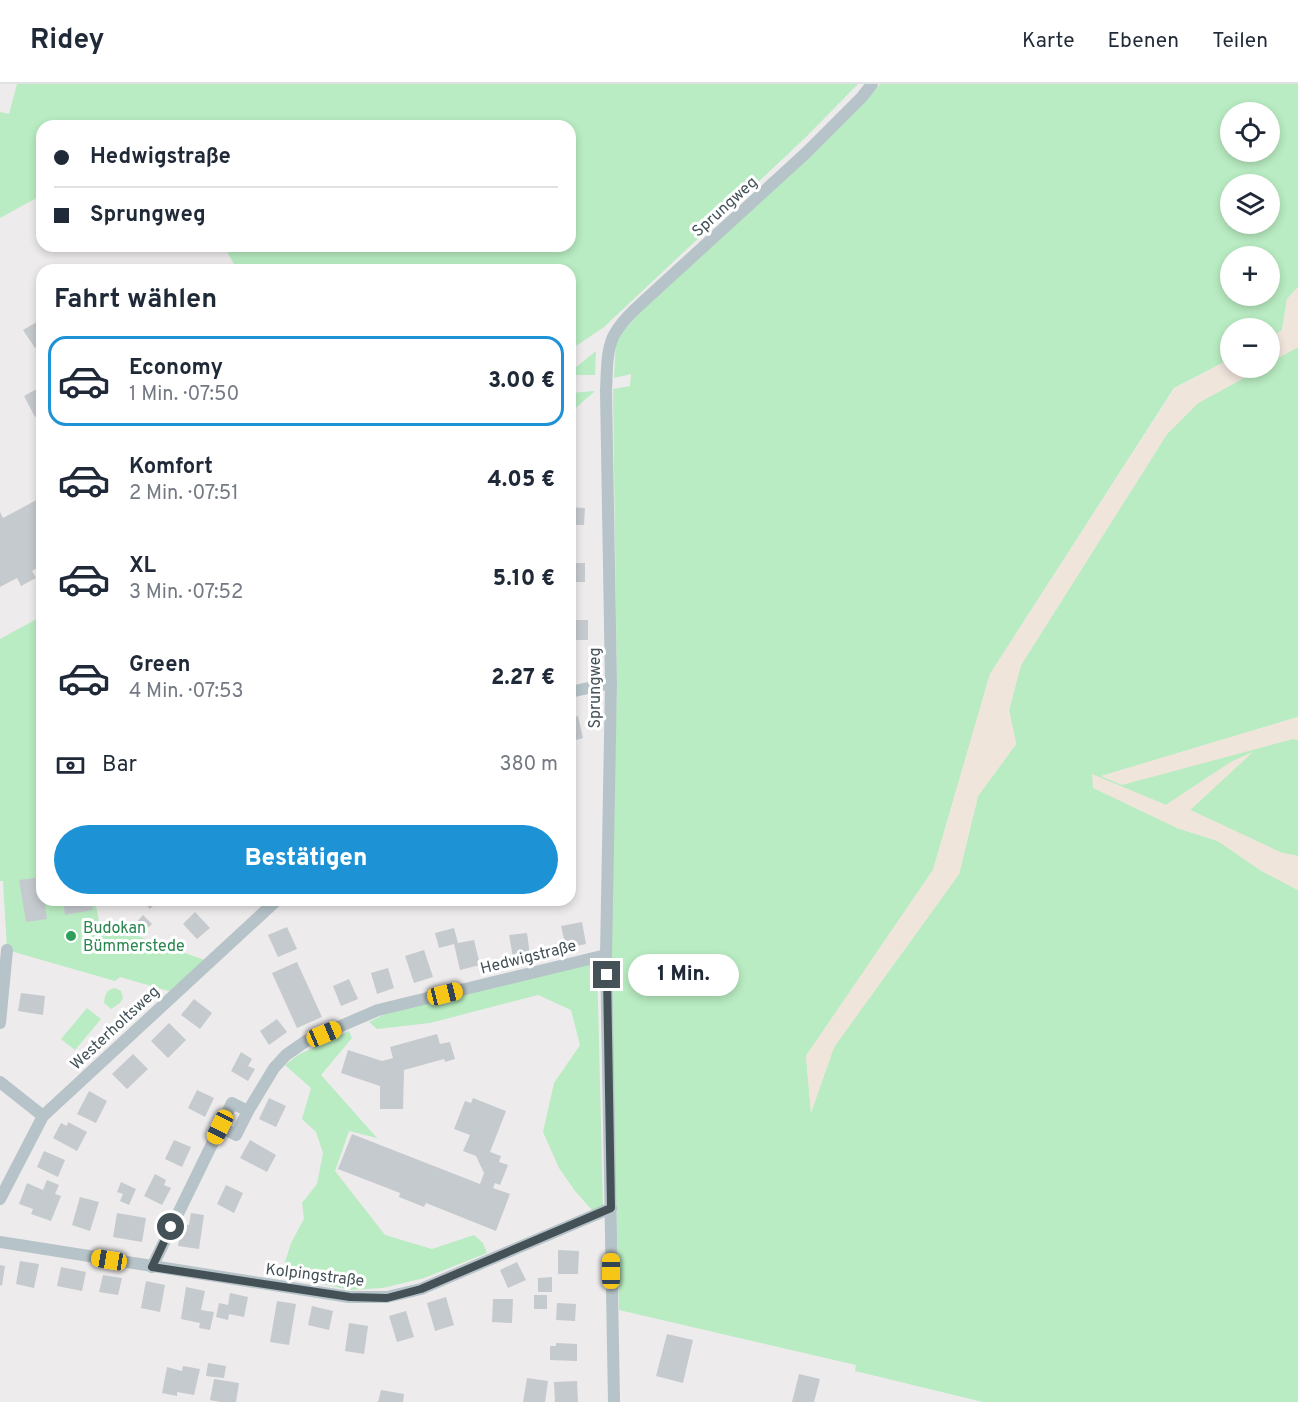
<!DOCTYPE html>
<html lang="de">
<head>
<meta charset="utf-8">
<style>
  :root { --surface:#fff; --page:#f2f2f3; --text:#1f2937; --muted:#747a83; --line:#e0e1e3; --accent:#1d93d6 }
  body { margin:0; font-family:Overpass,sans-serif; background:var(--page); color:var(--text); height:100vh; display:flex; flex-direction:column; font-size:22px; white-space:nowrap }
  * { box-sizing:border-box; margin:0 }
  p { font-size:20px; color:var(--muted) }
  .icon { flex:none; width:33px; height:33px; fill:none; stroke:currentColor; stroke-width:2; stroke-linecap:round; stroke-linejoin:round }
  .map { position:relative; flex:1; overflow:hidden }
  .sheet { position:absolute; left:36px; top:180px; width:540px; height:642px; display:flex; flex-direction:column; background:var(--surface); border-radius:18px; box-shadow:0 3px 9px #0003 }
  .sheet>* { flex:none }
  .guide { position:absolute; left:36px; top:36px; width:540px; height:132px; border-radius:18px; box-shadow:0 3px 9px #0003; display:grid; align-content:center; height:132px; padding:0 18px; background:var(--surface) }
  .fabs { position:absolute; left:1220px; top:18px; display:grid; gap:12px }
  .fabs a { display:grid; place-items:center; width:60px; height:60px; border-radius:50%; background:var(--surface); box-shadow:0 3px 9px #0003; font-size:30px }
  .end { position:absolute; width:27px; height:27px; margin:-14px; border:8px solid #445258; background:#fff; box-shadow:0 0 0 3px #fff }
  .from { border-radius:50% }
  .bubble { position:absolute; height:42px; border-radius:21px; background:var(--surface); box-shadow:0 3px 9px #0003; font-size:20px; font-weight:800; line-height:42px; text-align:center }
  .car { position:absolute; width:18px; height:36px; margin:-18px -9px; border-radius:8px; box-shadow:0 0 4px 2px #0007; background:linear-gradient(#f5c518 24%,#345 0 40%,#f5c518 0 76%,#345 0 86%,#f5c518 0) }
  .guide b { display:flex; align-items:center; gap:21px; height:57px; font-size:22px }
  .guide b+b { border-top:2px solid var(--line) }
  .guide i { width:15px; height:15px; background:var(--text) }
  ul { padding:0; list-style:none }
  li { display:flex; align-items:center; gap:18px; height:90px; margin:0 12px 9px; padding:0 6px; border:3px solid transparent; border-radius:18px }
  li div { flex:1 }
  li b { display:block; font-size:22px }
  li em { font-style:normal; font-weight:800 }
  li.on { border-color:var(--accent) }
  li>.icon { width:54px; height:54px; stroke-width:1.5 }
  h2 { padding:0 18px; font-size:27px; line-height:72px }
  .pay { display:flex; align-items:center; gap:15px; height:66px; padding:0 18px; font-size:22px }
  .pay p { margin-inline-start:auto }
  .cta { display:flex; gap:12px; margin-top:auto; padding:12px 18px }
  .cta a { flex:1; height:69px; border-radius:36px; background:var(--accent); color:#fff; font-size:24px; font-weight:800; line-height:69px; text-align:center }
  header { display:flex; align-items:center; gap:36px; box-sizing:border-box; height:84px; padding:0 30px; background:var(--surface); border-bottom:2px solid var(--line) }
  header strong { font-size:28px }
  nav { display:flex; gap:33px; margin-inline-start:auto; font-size:21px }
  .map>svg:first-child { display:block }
  .green { fill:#b9ecc2; fill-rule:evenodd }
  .sand { fill:#f0e5db }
  .building { fill:#c5cace }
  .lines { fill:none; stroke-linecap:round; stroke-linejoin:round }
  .street { stroke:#b6c3c8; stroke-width:12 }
  .route { stroke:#445258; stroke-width:8 }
  .leisure-dot { fill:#2e9e5b; stroke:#fff; stroke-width:2 }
  .labels { text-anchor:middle; stroke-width:6; stroke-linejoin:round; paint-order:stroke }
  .street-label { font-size:16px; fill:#445258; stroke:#fff }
  .leisure-label { font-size:16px; fill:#27864d; stroke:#fff; text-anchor:start }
</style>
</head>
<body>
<header>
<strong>Ridey</strong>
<nav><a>Karte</a><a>Ebenen</a><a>Teilen</a></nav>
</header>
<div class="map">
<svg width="1298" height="1318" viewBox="0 0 1298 1318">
  <rect width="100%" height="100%" fill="#eeebec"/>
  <g class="green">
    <polygon points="17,0 858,0 806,53 604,243 570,266 570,186 237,186 224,162 570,162 570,42 42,42 42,111 0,134 0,28 9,30"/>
    <path d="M880,0H1298V203L1287,215L1282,247L1269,254V244H1230V275L1174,304L990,590L933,786L806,972L811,1028L834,963L959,790L978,712L1016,660L1009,626L1021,581L1167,350L1198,319L1262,284H1269V279L1298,263V633L1102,692L1293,655L1298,656V772L1282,769L1190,726L1251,669L1231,678L1166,721L1093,691L1177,744L1218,757L1260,786L1298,806V1318H983L855,1287L856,1281L619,1226L610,863L617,602L613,305L630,302L631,290L614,294L616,255L654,213L864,19ZM1230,28H1269V68H1230ZM1230,100H1269V140H1230ZM1230,172H1269V212H1230Z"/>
    <polygon points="596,267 595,291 570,291 570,288"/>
    <polygon points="595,307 570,329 570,309"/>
    <polygon points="42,532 42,816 95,816 99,838 210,878 176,909 120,893 115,897 7,866 3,797 0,797 0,555"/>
    <polygon points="597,877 603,1122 593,1127 575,1107 559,1084 543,1048 554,999 580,961 571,926 538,911 430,939 377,945 369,938 391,927"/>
    <path d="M115,904L121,907L123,914L120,919L111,925L104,919C105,910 106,906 115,904Z"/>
    <polygon points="87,924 101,935 75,966 61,955"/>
    <polygon points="349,947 352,954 321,991 377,1054 349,1047 335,1087 385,1151 432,1165 474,1151 483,1159 487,1169 424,1194 383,1204 350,1206 281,1191 291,1159 304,1135 302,1119 317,1100 323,1069 316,1048 302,1035 311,1004 285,981 298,971"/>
  </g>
  <g class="sand">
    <polygon points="1298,203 1298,263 1269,279 1269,254 1282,246 1287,215"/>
    <polygon points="1230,275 1230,284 1262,284 1198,319 1167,350 1021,581 1009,626 1016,660 978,712 959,790 834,963 811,1029 806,972 933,786 990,590 1175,304"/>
    <polygon points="1298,633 1298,656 1293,655 1122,701 1101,692"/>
    <polygon points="1253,668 1190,726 1282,769 1298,772 1298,806 1260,786 1218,757 1177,744 1093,704 1092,690 1166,721 1231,678"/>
  </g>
  <g class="building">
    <polygon points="42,235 42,260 35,264 23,246"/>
    <polygon points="42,302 42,329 35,333 24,312"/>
    <polygon points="42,413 42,481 32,487 36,494 21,502 17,494 0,503 0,428 3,434"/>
    <polygon points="570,423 585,424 584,441 570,441"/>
    <rect x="570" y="479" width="15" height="19"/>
    <polygon points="570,525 575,525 575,536 588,536 588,556 570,556"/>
    <polygon points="578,632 583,654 570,658 570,634"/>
    <polygon points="570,733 571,733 576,761 570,762"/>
    <polygon points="41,793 42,816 44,816 47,835 26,838 19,796"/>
    <polygon points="63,816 91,816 93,826 65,831"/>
    <polygon points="141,816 159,816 150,825"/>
    <polygon points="231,816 242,816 236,822"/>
    <polygon points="195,828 210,844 197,855 183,840"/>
    <polygon points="143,831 152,840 142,849 134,841"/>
    <polygon points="582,838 586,860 566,864 561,842"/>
    <polygon points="287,843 297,865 278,873 268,851"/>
    <polygon points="454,844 458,859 474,856 480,881 460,886 454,860 439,864 435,849"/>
    <polygon points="527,849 530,871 513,874 509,851"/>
    <polygon points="424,866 433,893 414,899 405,872"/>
    <polygon points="297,878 322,933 297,944 272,889"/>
    <polygon points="388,884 394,904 377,910 371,889"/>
    <polygon points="349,895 358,915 341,922 333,902"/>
    <polygon points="21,909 45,912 43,931 18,927"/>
    <polygon points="194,915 212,929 200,945 181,931"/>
    <polygon points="277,935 287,948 269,961 260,947"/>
    <polygon points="169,939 186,956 168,974 151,957"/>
    <polygon points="437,950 440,960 450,958 455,975 445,978 444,975 404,986 403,1025 380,1025 380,1002 341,989 348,966 382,977 393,974 390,963"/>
    <polygon points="241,968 252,975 248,982 255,985 248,997 231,987"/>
    <polygon points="133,970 148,985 127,1005 112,990"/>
    <polygon points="197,1006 214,1014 205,1033 188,1024"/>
    <polygon points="89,1007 107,1017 96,1039 77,1030"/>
    <polygon points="269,1014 286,1022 276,1043 259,1035"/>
    <polygon points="473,1014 506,1027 490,1068 501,1072 499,1078 508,1081 500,1101 495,1099 493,1104 510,1110 496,1147 426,1119 424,1123 399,1113 400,1109 338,1085 352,1050 480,1100 484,1089 476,1072 463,1067 470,1051 454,1045 465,1017 471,1019"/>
    <polygon points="68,1038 87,1048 77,1067 53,1054 61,1039 67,1042"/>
    <polygon points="174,1056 191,1063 182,1083 165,1075"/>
    <polygon points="250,1056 276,1071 267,1088 240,1074"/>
    <polygon points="44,1067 65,1076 58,1093 37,1083"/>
    <polygon points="155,1090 166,1096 164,1101 171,1104 162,1121 144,1112"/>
    <polygon points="47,1096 59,1101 55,1110 61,1112 51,1137 31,1130 33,1125 19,1120 27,1099 43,1106"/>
    <polygon points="121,1098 136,1105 129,1121 120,1117 123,1110 117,1108"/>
    <polygon points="226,1101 243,1109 234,1129 217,1120"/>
    <polygon points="80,1113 99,1118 90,1147 72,1141"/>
    <polygon points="117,1129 146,1134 142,1158 113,1153"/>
    <polygon points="191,1129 204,1131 199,1165 178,1162 181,1140 189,1141"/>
    <polygon points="558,1166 579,1167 578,1190 558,1190"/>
    <polygon points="20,1177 39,1180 34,1204 16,1200"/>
    <polygon points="517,1178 526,1196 508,1204 500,1186"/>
    <polygon points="0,1181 5,1182 2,1202 0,1201"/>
    <polygon points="61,1183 86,1188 82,1207 57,1202"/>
    <polygon points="103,1191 122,1194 118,1211 99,1208"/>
    <polygon points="552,1193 552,1208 538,1208 538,1194"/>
    <polygon points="146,1197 165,1201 160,1228 141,1224"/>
    <polygon points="186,1203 205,1207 201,1226 214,1228 210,1246 199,1244 200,1239 181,1235"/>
    <polygon points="230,1209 248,1213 244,1233 229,1230 228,1236 216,1233 219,1219 228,1221"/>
    <rect x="534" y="1211" width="13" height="14"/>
    <polygon points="446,1213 454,1241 435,1247 427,1219"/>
    <polygon points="493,1215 513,1215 512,1239 492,1238"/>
    <polygon points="277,1217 296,1220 289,1261 270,1258"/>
    <polygon points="557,1219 576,1220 575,1237 556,1236"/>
    <polygon points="312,1222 333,1227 329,1246 308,1241"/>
    <polygon points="406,1227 414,1253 397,1258 389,1232"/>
    <polygon points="349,1239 368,1242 364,1270 345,1267"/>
    <polygon points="667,1250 693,1256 683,1299 656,1292"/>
    <polygon points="556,1259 577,1260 577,1277 550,1276 550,1262 556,1262"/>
    <polygon points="208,1279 226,1282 224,1294 206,1292"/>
    <polygon points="183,1282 200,1285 194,1311 177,1308 177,1312 162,1309 167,1283 182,1287"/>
    <polygon points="799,1290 820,1295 814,1318 792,1318"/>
    <polygon points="527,1294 548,1297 545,1318 523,1318"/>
    <polygon points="214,1295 239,1299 236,1318 220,1318 210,1316"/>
    <polygon points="577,1297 578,1318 555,1318 554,1298"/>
    <polygon points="381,1306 404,1310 403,1318 378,1318"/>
  </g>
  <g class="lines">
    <g class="street">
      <polyline points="570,608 611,599"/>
      <polyline points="0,939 7,866"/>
      <polyline points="0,998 43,1032"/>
      <polyline points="248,1027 274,984 286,971 306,957 378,926 606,871"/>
      <polyline points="0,1115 43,1032 277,816"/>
      <polyline points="0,1158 349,1213 387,1213 421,1205 611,1124"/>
      <polyline points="152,1183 232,1019 248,1027 236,1051 220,1043"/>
      <path d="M614,1318L606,871L611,599L606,307C607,290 606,269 613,253C620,239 633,227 645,216L807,68L862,13L872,0"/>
    </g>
  </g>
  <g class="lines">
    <polyline class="route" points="171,1143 152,1183 350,1213 387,1214 421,1205 611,1124 607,891"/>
  </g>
  <circle class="leisure-dot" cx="71" cy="852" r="6"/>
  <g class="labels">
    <g class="street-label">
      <text transform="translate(724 122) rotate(-42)" y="6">Sprungweg</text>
      <text transform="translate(594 604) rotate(-90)" y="6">Sprungweg</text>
      <text transform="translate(528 872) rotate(-14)" y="6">Hedwigstraße</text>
      <text transform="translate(114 943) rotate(-43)" y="6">Westerholtsweg</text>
      <text transform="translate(315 1190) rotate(7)" y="6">Kolpingstraße</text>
    </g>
    <g class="leisure-label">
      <text x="83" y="849">Budokan<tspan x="83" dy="18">Bümmerstede</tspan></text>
    </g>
  </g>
</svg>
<div class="fabs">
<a><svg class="icon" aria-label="locate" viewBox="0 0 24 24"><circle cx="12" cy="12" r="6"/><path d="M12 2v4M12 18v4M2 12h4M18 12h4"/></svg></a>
<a><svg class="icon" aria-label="layers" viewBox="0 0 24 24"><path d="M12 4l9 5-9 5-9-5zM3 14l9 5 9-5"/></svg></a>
<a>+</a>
<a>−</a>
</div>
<i class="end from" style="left:171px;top:1143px"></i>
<i class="end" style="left:607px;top:891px"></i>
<div class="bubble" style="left:628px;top:870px;width:111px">1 Min.</div>
<i class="car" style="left:445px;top:910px;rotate:76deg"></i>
<i class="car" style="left:324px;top:950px;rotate:67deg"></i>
<i class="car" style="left:220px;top:1043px;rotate:206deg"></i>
<i class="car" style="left:109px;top:1176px;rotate:279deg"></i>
<i class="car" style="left:611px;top:1187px;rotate:0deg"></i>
<div class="guide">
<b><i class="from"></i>Hedwigstraße</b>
<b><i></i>Sprungweg</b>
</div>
<section class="sheet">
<h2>Fahrt wählen</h2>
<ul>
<li class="on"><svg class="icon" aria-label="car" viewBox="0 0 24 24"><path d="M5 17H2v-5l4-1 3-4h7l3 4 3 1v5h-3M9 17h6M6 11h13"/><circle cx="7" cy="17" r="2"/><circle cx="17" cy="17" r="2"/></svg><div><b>Economy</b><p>1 Min. · 07:50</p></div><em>3.00 €</em></li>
<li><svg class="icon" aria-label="car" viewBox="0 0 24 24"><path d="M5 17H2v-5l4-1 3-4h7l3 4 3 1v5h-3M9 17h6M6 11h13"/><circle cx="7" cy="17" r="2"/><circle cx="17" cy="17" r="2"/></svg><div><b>Komfort</b><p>2 Min. · 07:51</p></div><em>4.05 €</em></li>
<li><svg class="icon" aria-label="car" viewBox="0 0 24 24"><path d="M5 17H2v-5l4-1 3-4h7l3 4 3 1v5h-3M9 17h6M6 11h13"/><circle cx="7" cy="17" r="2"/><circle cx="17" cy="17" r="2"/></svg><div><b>XL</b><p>3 Min. · 07:52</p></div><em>5.10 €</em></li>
<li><svg class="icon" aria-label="car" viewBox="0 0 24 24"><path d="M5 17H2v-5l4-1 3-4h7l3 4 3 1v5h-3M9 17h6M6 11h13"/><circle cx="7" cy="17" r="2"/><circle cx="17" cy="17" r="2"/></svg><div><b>Green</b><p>4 Min. · 07:53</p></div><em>2.27 €</em></li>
</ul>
<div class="pay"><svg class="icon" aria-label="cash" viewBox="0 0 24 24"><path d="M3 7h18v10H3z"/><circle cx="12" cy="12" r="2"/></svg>Bar<p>380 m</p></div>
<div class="cta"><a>Bestätigen</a></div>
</section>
</div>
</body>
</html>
